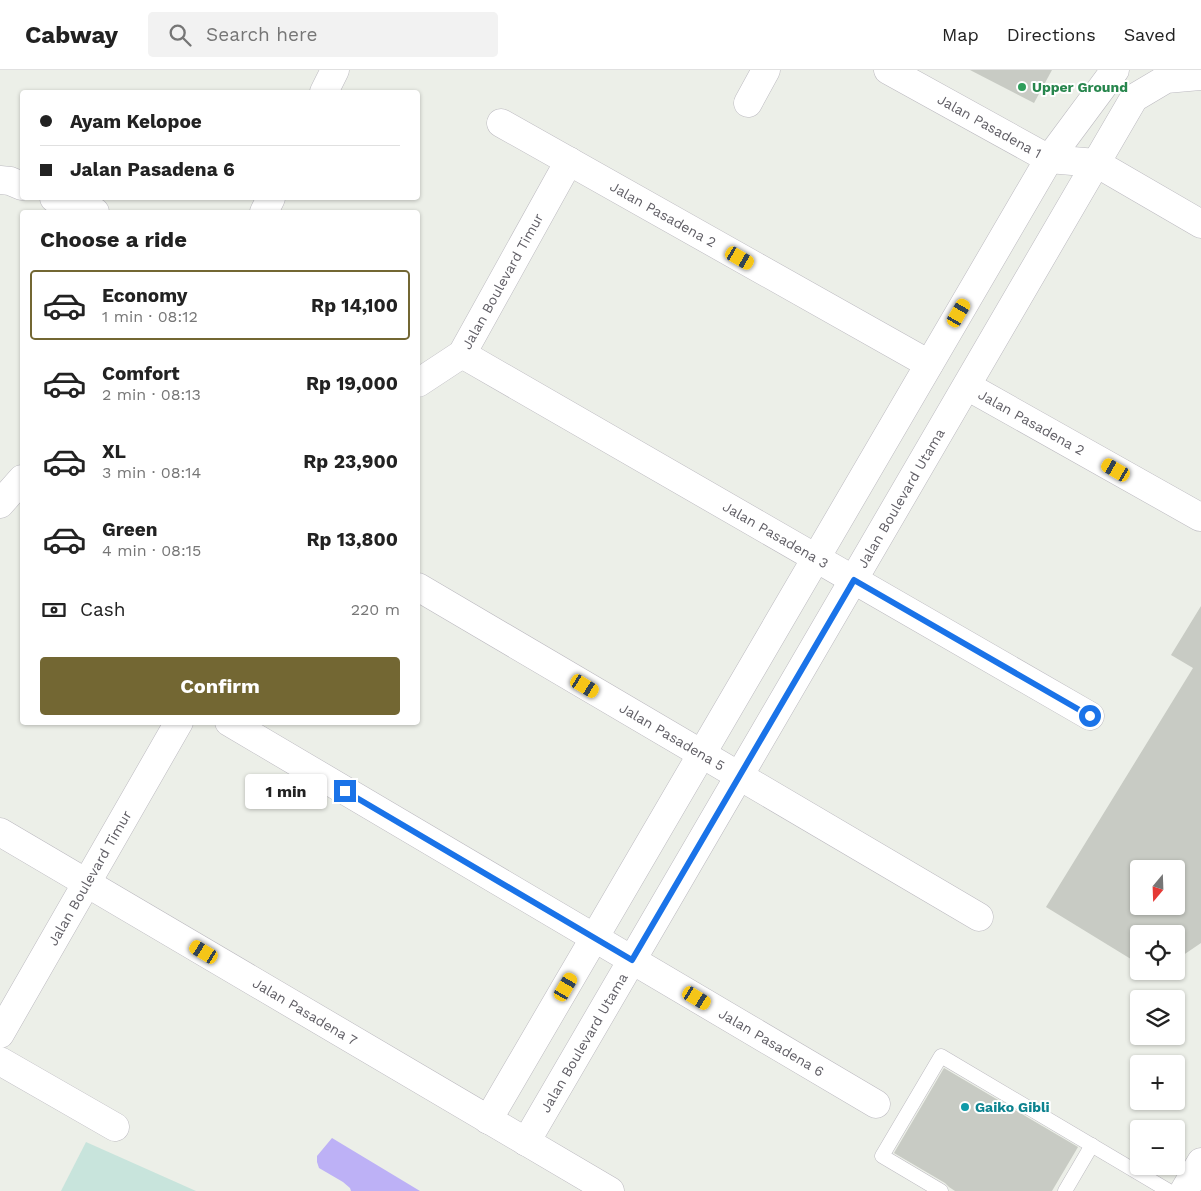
<!DOCTYPE html>
<html lang="en">
<head>
<meta charset="utf-8">
<style>
  :root { --surface:#fff; --page:#f2f2f2; --text:#222; --muted:#767676; --line:#e0e0e0; --accent:#736733 }
  body { margin:0; font-family:"Work Sans",sans-serif; background:var(--page); color:var(--text); height:100vh; display:flex; flex-direction:column; font-size:19px; white-space:nowrap }
  * { box-sizing:border-box; margin:0 }
  p { font-size:16px; color:var(--muted) }
  .icon { flex:none; width:28px; height:28px; fill:none; stroke:currentColor; stroke-width:2; stroke-linecap:round; stroke-linejoin:round }
  .map { position:relative; flex:1; overflow:hidden }
  .details { position:absolute; left:20px; top:140px; width:400px; height:515px; display:flex; flex-direction:column; background:var(--surface); border-radius:5px; box-shadow:0 1px 4px #0004 }
  .details>* { flex:none }
  .top-card { position:absolute; left:20px; top:20px; width:400px; height:110px; border-radius:5px; box-shadow:0 1px 4px #0004; display:grid; align-content:center; height:110px; padding:0 20px; background:var(--surface) }
  .needle { width:32px; rotate:199deg }
  .tools { position:absolute; left:1130px; top:790px; display:grid; gap:10px }
  .tools a { display:grid; place-items:center; width:55px; height:55px; border-radius:5px; background:var(--surface); box-shadow:0 1px 4px #0004; font-size:25px }
  .end { position:absolute; width:22px; height:22px; margin:-11px; border:6px solid #1a73e8; background:#fff; box-shadow:0 0 0 2px #fff }
  .from { border-radius:50% }
  .bubble { position:absolute; height:35px; border-radius:5px; background:var(--surface); box-shadow:0 1px 4px #0004; font-size:16px; font-weight:700; line-height:35px; text-align:center }
  .car { position:absolute; width:15px; height:30px; margin:-15px -8px; border-radius:6px; box-shadow:0 0 4px 1px #0007; background:linear-gradient(#f5c518 24%,#345 0 40%,#f5c518 0 76%,#345 0 86%,#f5c518 0) }
  .top-card b { display:flex; align-items:center; gap:18px; height:48px; font-size:19px }
  .top-card b+b { border-top:1px solid var(--line) }
  .top-card i { width:12px; height:12px; background:var(--text) }
  ul { padding:0; list-style:none }
  li { display:flex; align-items:center; gap:15px; height:70px; margin:0 10px 8px; padding:0 10px; border:2px solid transparent; border-radius:5px }
  li div { flex:1 }
  li b { display:block; font-size:19px }
  li em { font-style:normal; font-weight:700 }
  li.current { border-color:var(--accent) }
  li>.icon { width:45px; height:45px; stroke-width:1.5 }
  h2 { padding:0 20px; font-size:22px; line-height:60px }
  .pay { display:flex; align-items:center; gap:12px; height:55px; padding:0 20px; font-size:19px }
  .pay p { margin-inline-start:auto }
  .button { display:flex; gap:10px; margin-top:auto; padding:10px 20px }
  .button a { flex:1; height:58px; border-radius:5px; background:var(--accent); color:#fff; font-size:20px; font-weight:700; line-height:58px; text-align:center }
  header { display:flex; align-items:center; gap:30px; box-sizing:border-box; height:70px; padding:0 25px; background:var(--surface); border-bottom:1px solid var(--line) }
  header strong { font-size:24px }
  nav { display:flex; gap:28px; margin-inline-start:auto; font-size:18px }
  .search { width:350px; height:45px; background:var(--page); display:flex; align-items:center; gap:12px; box-sizing:border-box; padding:0 18px; border-radius:5px; color:var(--muted); font-size:19px }
  .map>svg:first-child { display:block }
  .green { fill:#c8e4dc }
  .water { fill:#bdb1f6 }
  .building { fill:#c8cbc4; fill-rule:evenodd }
  .lines { fill:none; stroke-linecap:round; stroke-linejoin:round }
  .service-casing { stroke:#bcbac0; stroke-width:15 }
  .minor-casing { stroke:#bcbac0; stroke-width:29 }
  .secondary-casing { stroke:#bbb9bf; stroke-width:29 }
  .service { stroke:#fff; stroke-width:14 }
  .minor { stroke:#fff; stroke-width:28 }
  .secondary { stroke:#fff; stroke-width:28 }
  .route { stroke:#1a73e8; stroke-width:6 }
  .leisure-dot { fill:#2e9e5b; stroke:#fff; stroke-width:2 }
  .culture-dot { fill:#0f9aa8; stroke:#fff; stroke-width:2 }
  .labels { text-anchor:middle; stroke-width:4; stroke-linejoin:round; paint-order:stroke }
  .leisure-label { font-size:14px; font-weight:bold; fill:#27864d; stroke:#fff; text-anchor:start }
  .street-label { font-size:14px; fill:#615f66; stroke:#fff }
  .culture-label { font-size:14px; font-weight:bold; fill:#0d838f; stroke:#fff; text-anchor:start }
</style>
</head>
<body>
<header>
<strong>Cabway</strong>
<div class="search"><svg class="icon" aria-label="search" viewBox="0 0 24 24"><circle cx="10" cy="10" r="6"/><path d="M15 15l6 6"/></svg>Search here</div>
<nav><a>Map</a><a>Directions</a><a>Saved</a></nav>
</header>
<div class="map">
<svg width="1201" height="1121" viewBox="0 0 1201 1121">
  <rect width="100%" height="100%" fill="#ecefe8"/>
  <polygon class="green" points="86,1072 196,1121 61,1121"/>
  <polygon class="water" points="332,1068 420,1121 351,1121 350,1118 343,1112 319,1098 317,1092 317,1086"/>
  <g class="building">
    <polygon points="970,0 1052,0 1034,33"/>
    <path d="M1201,536V873L1176,890V864H1139V894L1046,837L1193,598L1171,585ZM1139,799H1176V836H1139Z"/>
    <polygon points="944,998 1078,1077 1052,1121 955,1121 949,1117 945,1113 894,1083"/>
  </g>
  <g class="lines">
    <g class="service-casing">
      <g id="service">
        <polyline points="941,1121 882,1086 941,986 1169,1121"/>
        <polyline points="1065,1121 1092,1075"/>
      </g>
    </g>
    <g class="minor-casing">
      <g id="minor">
        <path id="s1" d="M888,0L1049,89L1096,93L1201,154"/>
        <polyline points="324,22 335,0"/>
        <polyline points="748,33 766,0"/>
        <path id="s2" d="M501,53L929,294"/>
        <polyline points="0,110 10,111 22,116"/>
        <polyline points="54,128 95,142"/>
        <polyline points="264,142 271,128"/>
        <path id="s3" d="M462,284L1090,646"/>
        <path id="s4" d="M418,313L462,284L569,91"/>
        <path id="s5" d="M967,316L1200,447"/>
        <polyline points="0,434 22,409"/>
        <path id="s6" d="M418,517L979,847"/>
        <path id="s7" d="M229,652L876,1034"/>
        <path id="s8" d="M0,762L610,1121"/>
        <path id="s9" d="M0,964L179,652"/>
        <polyline points="0,991 115,1057"/>
        <polyline points="488,1050 1049,89 1115,0"/>
        <path id="s10" d="M526,1072L1134,28L1166,9L1201,6"/>
      </g>
    </g>
    <g class="secondary-casing">
      <polyline id="secondary" points="1184,1121 1201,1092"/>
    </g>
    <use href="#service" class="service"/>
    <use href="#minor" class="minor"/>
    <use href="#secondary" class="secondary"/>
  </g>
  <g class="lines">
    <polyline class="route" points="345,721 632,890 854,510 1090,646"/>
  </g>
  <circle class="leisure-dot" cx="1022" cy="17" r="5"/>
  <circle class="culture-dot" cx="965" cy="1037" r="5"/>
  <g class="labels">
    <g class="leisure-label">
      <text x="1032" y="22">Upper Ground</text>
    </g>
    <g class="street-label">
      <text dy="5" stroke="none"><textPath href="#s1" startOffset="116">Jalan Pasadena 1</textPath></text>
      <text dy="5" stroke="none"><textPath href="#s2" startOffset="186">Jalan Pasadena 2</textPath></text>
      <text dy="5" stroke="none"><textPath href="#s4" startOffset="136">Jalan Boulevard Timur</textPath></text>
      <text dy="5" stroke="none"><textPath href="#s5" startOffset="74">Jalan Pasadena 2</textPath></text>
      <text dy="5" stroke="none"><textPath href="#s10" startOffset="745">Jalan Boulevard Utama</textPath></text>
      <text dy="5" stroke="none"><textPath href="#s3" startOffset="362">Jalan Pasadena 3</textPath></text>
      <text dy="5" stroke="none"><textPath href="#s6" startOffset="295">Jalan Pasadena 5</textPath></text>
      <text dy="5" stroke="none"><textPath href="#s9" startOffset="180">Jalan Boulevard Timur</textPath></text>
      <text dy="5" stroke="none"><textPath href="#s8" startOffset="354">Jalan Pasadena 7</textPath></text>
      <text dy="5" stroke="none"><textPath href="#s10" startOffset="115">Jalan Boulevard Utama</textPath></text>
      <text dy="5" stroke="none"><textPath href="#s7" startOffset="630">Jalan Pasadena 6</textPath></text>
    </g>
    <g class="culture-label">
      <text x="975" y="1042">Gaiko Gibli</text>
    </g>
  </g>
</svg>
<div class="tools">
<a><svg class="needle" viewBox="-14 -14 28 28"><path d="M0-13l5 13h-10z" fill="#e53935"/><path d="M0 13l5-13h-10z" fill="#767676"/></svg></a>
<a><svg class="icon" aria-label="locate" viewBox="0 0 24 24"><circle cx="12" cy="12" r="6"/><path d="M12 2v4M12 18v4M2 12h4M18 12h4"/></svg></a>
<a><svg class="icon" aria-label="layers" viewBox="0 0 24 24"><path d="M12 4l9 5-9 5-9-5zM3 14l9 5 9-5"/></svg></a>
<a>+</a>
<a>−</a>
</div>
<i class="end from" style="left:1090px;top:646px"></i>
<i class="end" style="left:345px;top:721px"></i>
<div class="bubble" style="left:245px;top:704px;width:82px">1 min</div>
<i class="car" style="left:740px;top:188px;rotate:120deg"></i>
<i class="car" style="left:959px;top:243px;rotate:30deg"></i>
<i class="car" style="left:1116px;top:400px;rotate:300deg"></i>
<i class="car" style="left:585px;top:616px;rotate:121deg"></i>
<i class="car" style="left:204px;top:882px;rotate:301deg"></i>
<i class="car" style="left:566px;top:917px;rotate:30deg"></i>
<i class="car" style="left:697px;top:928px;rotate:121deg"></i>
<div class="top-card">
<b><i class="from"></i>Ayam Kelopoe</b>
<b><i></i>Jalan Pasadena 6</b>
</div>
<section class="details">
<h2>Choose a ride</h2>
<ul>
<li class="current"><svg class="icon" aria-label="car" viewBox="0 0 24 24"><path d="M5 17H2v-5l4-1 3-4h7l3 4 3 1v5h-3M9 17h6M6 11h13"/><circle cx="7" cy="17" r="2"/><circle cx="17" cy="17" r="2"/></svg><div><b>Economy</b><p>1 min · 08:12</p></div><em>Rp 14,100</em></li>
<li><svg class="icon" aria-label="car" viewBox="0 0 24 24"><path d="M5 17H2v-5l4-1 3-4h7l3 4 3 1v5h-3M9 17h6M6 11h13"/><circle cx="7" cy="17" r="2"/><circle cx="17" cy="17" r="2"/></svg><div><b>Comfort</b><p>2 min · 08:13</p></div><em>Rp 19,000</em></li>
<li><svg class="icon" aria-label="car" viewBox="0 0 24 24"><path d="M5 17H2v-5l4-1 3-4h7l3 4 3 1v5h-3M9 17h6M6 11h13"/><circle cx="7" cy="17" r="2"/><circle cx="17" cy="17" r="2"/></svg><div><b>XL</b><p>3 min · 08:14</p></div><em>Rp 23,900</em></li>
<li><svg class="icon" aria-label="car" viewBox="0 0 24 24"><path d="M5 17H2v-5l4-1 3-4h7l3 4 3 1v5h-3M9 17h6M6 11h13"/><circle cx="7" cy="17" r="2"/><circle cx="17" cy="17" r="2"/></svg><div><b>Green</b><p>4 min · 08:15</p></div><em>Rp 13,800</em></li>
</ul>
<div class="pay"><svg class="icon" aria-label="cash" viewBox="0 0 24 24"><path d="M3 7h18v10H3z"/><circle cx="12" cy="12" r="2"/></svg>Cash<p>220 m</p></div>
<div class="button"><a>Confirm</a></div>
</section>
</div>
</body>
</html>
